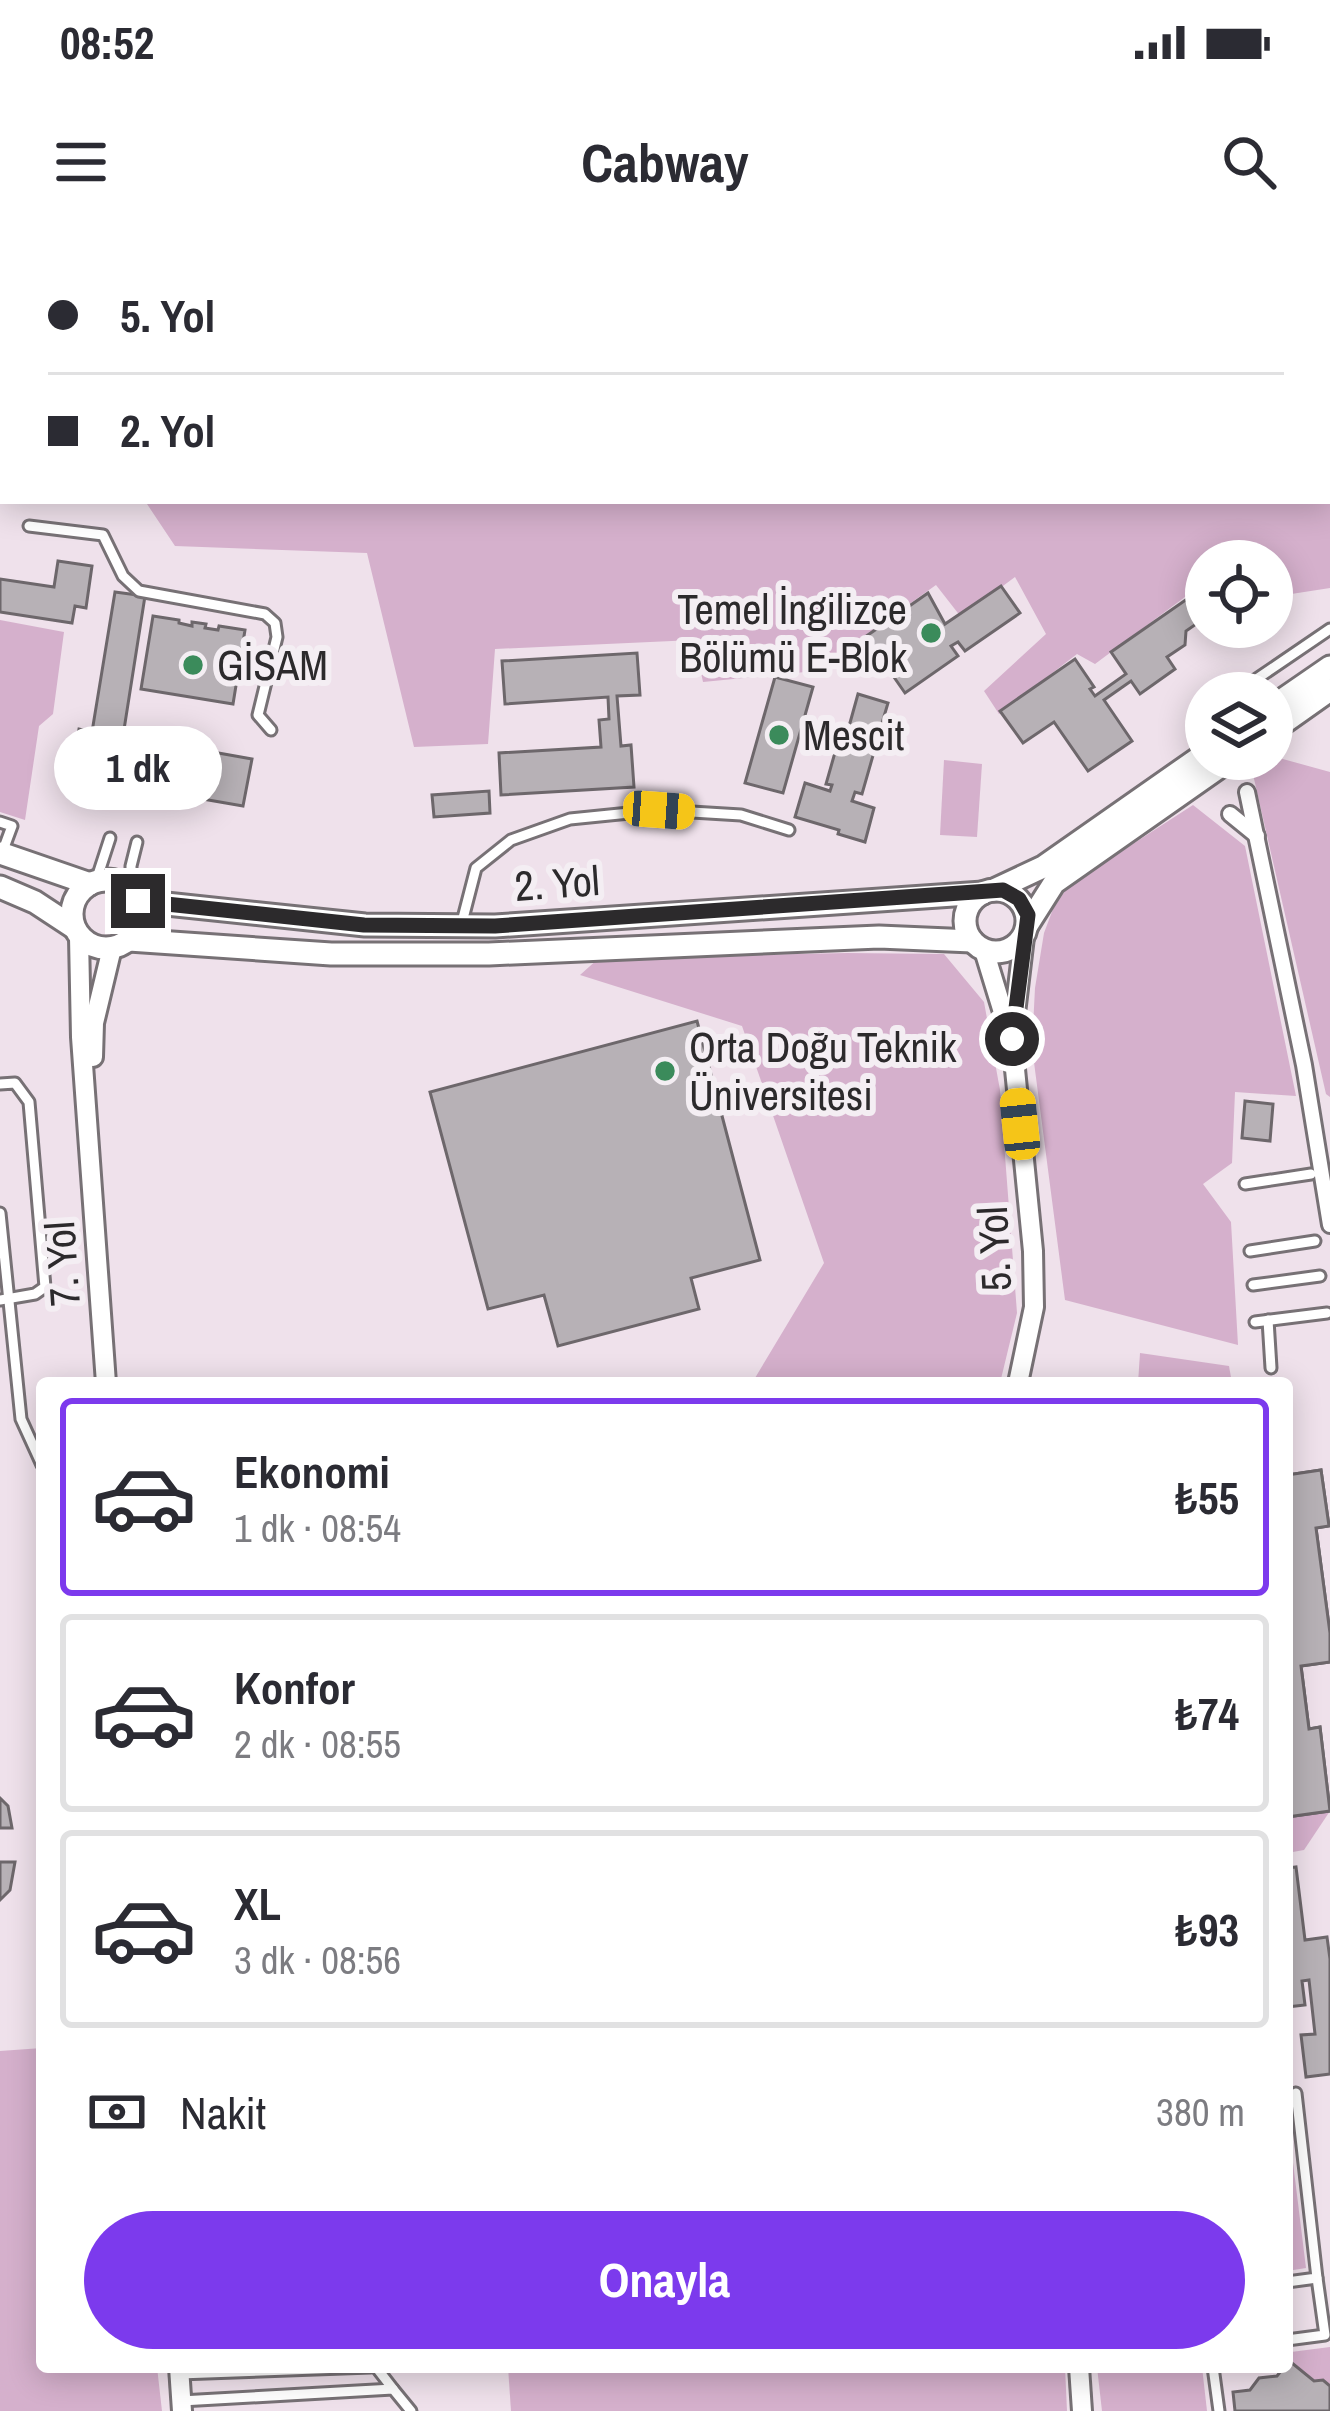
<!DOCTYPE html>
<html lang="tr">
<head>
<meta charset="utf-8">
<style>
  :root { --surface:#fff; --page:#f2f2f3; --text:#2b2b33; --muted:#7c7c81; --line:#e1e1e2; --accent:#7c3aed }
  body { margin:0; font-family:"Archivo Narrow",sans-serif; background:var(--page); color:var(--text); height:100vh; display:flex; flex-direction:column; font-size:45px; white-space:nowrap }
  * { box-sizing:border-box; margin:0 }
  p { font-size:39px; color:var(--muted) }
  .icon { flex:none; width:66px; height:66px; fill:none; stroke:currentColor; stroke-width:2; stroke-linecap:round; stroke-linejoin:round }
  .map { position:relative; flex:1; overflow:hidden }
  .sheet { position:absolute; left:36px; top:1137px; width:1257px; height:996px; display:flex; flex-direction:column; background:var(--surface); border-radius:12px; box-shadow:0 6px 30px #0003 }
  .sheet>* { flex:none }
  .guide { position:absolute; left:0px; top:0px; width:1332px; height:264px; box-shadow:0 6px 30px #0003; display:grid; align-content:center; height:264px; padding:0 48px; background:var(--surface) }
  .tools { position:absolute; left:1185px; top:300px; display:grid; gap:24px }
  .tools a { display:grid; place-items:center; width:108px; height:108px; border-radius:50%; background:var(--surface); box-shadow:0 6px 30px #0003; font-size:60px }
  .end { position:absolute; width:54px; height:54px; margin:-27px; border:15px solid #2c2a2c; background:#fff; box-shadow:0 0 0 6px #fff }
  .from { border-radius:50% }
  .bubble { position:absolute; height:84px; border-radius:42px; background:var(--surface); box-shadow:0 6px 30px #0003; font-size:39px; font-weight:700; line-height:84px; text-align:center }
  .car { position:absolute; width:36px; height:72px; margin:-36px -18px; border-radius:15px; box-shadow:0 0 9px 3px #0007; background:linear-gradient(#f5c518 24%,#345 0 40%,#f5c518 0 76%,#345 0 86%,#f5c518 0) }
  .guide b { display:flex; align-items:center; gap:42px; height:114px; font-size:45px }
  .guide b+b { border-top:3px solid var(--line) }
  .guide i { width:30px; height:30px; background:var(--text) }
  ul { padding:21px 0 0; list-style:none }
  li { display:flex; align-items:center; gap:36px; height:198px; margin:0 24px 18px; padding:0 24px; border:6px solid var(--line); border-radius:12px }
  li div { flex:1 }
  li b { display:block; font-size:45px }
  li em { font-style:normal; font-weight:700 }
  li.current { border-color:var(--accent) }
  li>.icon { width:108px; height:108px; stroke-width:1.5 }
  .pay { display:flex; align-items:center; gap:30px; height:132px; padding:0 48px; font-size:45px }
  .pay p { margin-inline-start:auto }
  .action { display:flex; gap:24px; margin-top:auto; padding:24px 48px }
  .action a { flex:1; height:138px; border-radius:72px; background:var(--accent); color:#fff; font-size:48px; font-weight:700; line-height:138px; text-align:center }
  .status { display:flex; justify-content:space-between; align-items:center; height:84px; padding:0 60px; background:var(--surface); direction:ltr }
  .status svg { height:33px; fill:currentColor }
  header { display:flex; justify-content:space-between; align-items:center; height:156px; padding:0 48px; background:var(--surface); font-size:54px; font-weight:700 }
  .map>svg:first-child { display:block }
  .built { fill:#efe1eb; fill-rule:evenodd }
  .green { fill:#d5b0cc }
  .building { fill:#b7b1b6; stroke:#6d676b; stroke-width:3 }
  .lines { fill:none; stroke-linecap:round; stroke-linejoin:round }
  .service-casing { stroke:#777175; stroke-width:15 }
  .pedestrian-casing { stroke:#777175; stroke-width:20 }
  .minor-casing { stroke:#777175; stroke-width:24 }
  .tertiary-casing { stroke:#777175; stroke-width:27 }
  .service { stroke:#fff; stroke-width:9 }
  .pedestrian { stroke:#fff; stroke-width:14 }
  .minor { stroke:#fff; stroke-width:18 }
  .tertiary { stroke:#fff; stroke-width:21 }
  .route { stroke:#2c2a2c; stroke-width:15 }
  .poi-dot { fill:#3b8b5b; stroke:#f4eef3; stroke-width:4.5 }
  .labels { text-anchor:middle; stroke-width:12; stroke-linejoin:round; paint-order:stroke }
  .poi-label { font-size:42px; fill:#2c2a2c; stroke:#f4eef3; text-anchor:start }
  .street-label { font-size:42px; fill:#2c2a2c; stroke:#f4eef3 }
</style>
</head>
<body>
<div class="status"><b>08:52</b><svg viewBox="0 0 49 12"><path d="M0 12V9h3v3zM5 12V6h3v6zM10 12V3h3v9zM15 12V0h3v12zM26 1h20v11H26zM47 4h2v5h-2z"/></svg></div>
<header><svg class="icon" aria-label="menu" viewBox="0 0 24 24"><path d="M4 6h16M4 12h16M4 18h16"/></svg>Cabway<svg class="icon" aria-label="search" viewBox="0 0 24 24"><circle cx="10" cy="10" r="6"/><path d="M15 15l6 6"/></svg></header>
<div class="map">
<svg width="1330" height="2171" viewBox="0 0 1330 2171">
  <rect width="100%" height="100%" fill="#f4eef3"/>
  <path class="built" d="M0,0H1330V2171H0ZM3,3H1329V261H3ZM1206,321H1272V387H1206ZM1206,453H1272V519H1206ZM42,1143H1287V2127H42Z"/>
  <g class="green">
    <polygon points="0,0 1330,0 1330,348 1272,357 1272,321 1206,321 1206,354 1197,348 1095,424 1077,414 999,474 984,451 1046,394 1015,337 961,377 936,345 815,431 703,442 694,400 495,409 488,504 414,507 367,313 175,306 145,261 1329,261 1329,3 3,3 3,213 0,212"/>
    <polygon points="0,380 64,392 53,474 39,486 25,580 0,572"/>
    <polygon points="1272,516 1330,532 1330,857 1326,854 1252,530 1267,519 1272,519"/>
    <polygon points="944,520 982,524 977,597 940,595"/>
    <polygon points="1193,565 1245,606 1296,856 1235,852 1232,923 1203,944 1231,982 1238,1105 1065,1060 1032,807 1035,748 1044,693 1053,669 1065,651 1088,633"/>
    <polygon points="847,713 944,714 984,762 1000,850 1017,1073 1000,1143 752,1143 824,1023 742,786 580,735 599,718"/>
    <polygon points="1140,1113 1229,1126 1232,1143 1138,1143"/>
    <polygon points="1330,1571 1304,1610 1287,1613 1287,1577"/>
    <polygon points="42,1808 42,2127 157,2127 162,2171 0,2171 0,1811"/>
    <polygon points="1287,1874 1306,2028 1287,2031"/>
    <polygon points="1330,2107 1330,2146 1314,2141 1293,2125 1291,2112"/>
    <polygon points="508,2127 1065,2127 1067,2171 511,2171"/>
    <polygon points="1097,2127 1202,2127 1207,2171 1102,2171"/>
  </g>
  <g class="building">
    <polygon points="58,321 92,326 86,368 75,366 72,383 0,372 0,339 54,347"/>
    <polygon points="1001,346 1020,373 965,411 958,402 951,406 958,416 905,453 889,430 845,433 835,418 928,353 945,384"/>
    <polygon points="115,352 145,356 123,496 252,519 243,566 70,536 79,489 92,492"/>
    <polygon points="1187,359 1202,380 1186,391 1185,405 1167,417 1175,429 1140,454 1131,441 1104,460 1132,501 1088,531 1054,482 1023,503 1000,471 1075,419 1094,447 1090,449 1095,456 1126,434 1111,412"/>
    <polygon points="153,376 179,380 179,383 192,386 192,382 206,384 205,388 218,390 219,386 245,390 233,464 141,449"/>
    <polygon points="637,413 640,455 617,456 621,506 631,505 634,547 501,555 499,513 601,507 599,480 609,479 608,457 505,464 502,421"/>
    <polygon points="775,437 813,447 783,553 745,543"/>
    <polygon points="858,454 888,463 880,490 873,488 871,496 878,498 862,554 855,552 852,561 874,568 865,602 838,594 839,590 795,577 805,543 830,551 832,545 826,544 842,488 848,490"/>
    <polygon points="489,551 490,573 434,577 432,555"/>
    <polygon points="697,781 760,1020 691,1038 699,1069 558,1106 544,1055 488,1069 430,852"/>
    <polygon points="1245,861 1273,864 1270,901 1242,898"/>
    <polygon points="1321,1230 1329,1286 1316,1288 1330,1393 1330,1422 1301,1426 1309,1489 1320,1487 1330,1571 1287,1577 1287,1368 1296,1366 1289,1319 1287,1319 1287,1235"/>
    <polygon points="1321,1230 1329,1286 1316,1288 1330,1393 1330,1422 1301,1426 1309,1489 1320,1487 1330,1571 1287,1577 1287,1235"/>
    <polygon points="0,1558 8,1566 12,1588 0,1588"/>
    <polygon points="0,1622 15,1622 10,1650 0,1660"/>
    <polygon points="1296,1627 1305,1700 1327,1697 1330,1719 1330,1834 1306,1837 1301,1795 1315,1794 1309,1740 1302,1741 1305,1765 1287,1767 1287,1628"/>
    <polygon points="1287,2123 1292,2123 1314,2141 1323,2140 1330,2146 1330,2171 1235,2171 1233,2152 1250,2150 1259,2138 1277,2136 1284,2127 1287,2127"/>
  </g>
  <g class="lines">
    <g class="service-casing">
      <g id="service">
        <polyline points="29,286 103,295 123,336 139,351 265,374 275,383 277,397 258,475 271,490"/>
        <polyline points="1236,453 1330,389"/>
        <polyline points="0,582 12,586 2,613"/>
        <polyline points="96,641 110,598"/>
        <polyline points="131,651 131,626 137,602"/>
        <polyline points="461,686 476,628 511,600 570,579 659,570 741,575 789,590"/>
        <polyline points="0,844 15,843 29,862 45,1047 35,1054 0,1060"/>
        <polyline points="1245,944 1311,934"/>
        <polyline points="0,973 21,1179 42,1225"/>
        <polyline points="1250,1011 1315,1001"/>
        <polyline points="1253,1045 1320,1036"/>
        <polyline points="1268,1080 1271,1128"/>
        <polyline points="1255,1082 1327,1073"/>
        <polyline points="1287,2042 1317,2038 1296,1853"/>
        <polyline points="1287,2100 1325,2095 1317,2038"/>
        <polyline points="376,2127 393,2149"/>
        <polyline points="1213,2127 1219,2171"/>
        <polyline points="179,2134 371,2127"/>
        <polyline points="181,2161 393,2149 411,2171"/>
      </g>
    </g>
    <g class="pedestrian-casing">
      <g id="pedestrian">
        <polyline points="1247,552 1304,825 1330,985"/>
        <polyline points="1230,574 1257,596"/>
      </g>
    </g>
    <g class="minor-casing">
      <g id="minor">
        <polyline points="79,697 81,797 106,1143"/>
        <polyline points="984,710 1010,795"/>
        <polyline points="93,817 94,783 112,708"/>
        <polyline points="1018,1143 1034,1067 1033,1011 1012,799 1024,697"/>
        <polyline points="179,2127 182,2171"/>
        <polyline points="1079,2127 1082,2171"/>
      </g>
    </g>
    <g class="tertiary-casing">
      <g id="tertiary">
        <polyline points="1272,467 1330,427"/>
        <polyline points="1272,491 1330,450"/>
        <polyline points="0,613 90,644"/>
        <circle cx="106" cy="674" r="34"/>
        <polyline points="0,647 35,662 73,687"/>
        <circle cx="996" cy="681" r="31"/>
        <polyline points="994,650 1043,627 1206,513"/>
        <polyline points="138,661 365,685 495,686 983,653"/>
        <polyline points="1028,684 1054,643 1231,519"/>
        <polyline points="129,700 331,714 489,714 879,697 972,701"/>
      </g>
    </g>
    <use href="#service" class="service"/>
    <use href="#pedestrian" class="pedestrian"/>
    <use href="#minor" class="minor"/>
    <use href="#tertiary" class="tertiary"/>
  </g>
  <g class="lines">
    <polyline class="route" points="138,661 364,685 495,686 1003,650 1019,659 1028,675 1012,799"/>
  </g>
  <g class="poi-dot">
    <circle cx="931" cy="393" r="12"/>
    <circle cx="193" cy="425" r="12"/>
    <circle cx="779" cy="495" r="12"/>
    <circle cx="665" cy="831" r="12"/>
  </g>
  <g class="labels">
    <g class="poi-label">
      <text x="907" y="384" text-anchor="end">Temel İngilizce<tspan x="907" dy="48">Bölümü E-Blok</tspan></text>
      <text x="217" y="440">GİSAM</text>
      <text x="803" y="510">Mescit</text>
      <text x="689" y="822">Orta Doğu Teknik<tspan x="689" dy="48">Üniversitesi</tspan></text>
    </g>
    <g class="street-label">
      <text transform="translate(557 643) rotate(-4)" y="15">2. Yol</text>
      <text transform="translate(994 1009) rotate(-93)" y="15">5. Yol</text>
      <text transform="translate(62 1024) rotate(-94)" y="15">7. Yol</text>
    </g>
  </g>
</svg>
<div class="tools">
<a><svg class="icon" aria-label="locate" viewBox="0 0 24 24"><circle cx="12" cy="12" r="6"/><path d="M12 2v4M12 18v4M2 12h4M18 12h4"/></svg></a>
<a><svg class="icon" aria-label="layers" viewBox="0 0 24 24"><path d="M12 4l9 5-9 5-9-5zM3 14l9 5 9-5"/></svg></a>
</div>
<i class="end from" style="left:1012px;top:799px"></i>
<i class="end" style="left:138px;top:661px"></i>
<div class="bubble" style="left:54px;top:486px;width:168px">1 dk</div>
<i class="car" style="left:659px;top:570px;rotate:94deg"></i>
<i class="car" style="left:1020px;top:884px;rotate:354deg"></i>
<div class="guide">
<b><i class="from"></i>5. Yol</b>
<b><i></i>2. Yol</b>
</div>
<section class="sheet">
<ul>
<li class="current"><svg class="icon" aria-label="car" viewBox="0 0 24 24"><path d="M5 17H2v-5l4-1 3-4h7l3 4 3 1v5h-3M9 17h6M6 11h13"/><circle cx="7" cy="17" r="2"/><circle cx="17" cy="17" r="2"/></svg><div><b>Ekonomi</b><p>1 dk · 08:54</p></div><em>₺55</em></li>
<li><svg class="icon" aria-label="car" viewBox="0 0 24 24"><path d="M5 17H2v-5l4-1 3-4h7l3 4 3 1v5h-3M9 17h6M6 11h13"/><circle cx="7" cy="17" r="2"/><circle cx="17" cy="17" r="2"/></svg><div><b>Konfor</b><p>2 dk · 08:55</p></div><em>₺74</em></li>
<li><svg class="icon" aria-label="car" viewBox="0 0 24 24"><path d="M5 17H2v-5l4-1 3-4h7l3 4 3 1v5h-3M9 17h6M6 11h13"/><circle cx="7" cy="17" r="2"/><circle cx="17" cy="17" r="2"/></svg><div><b>XL</b><p>3 dk · 08:56</p></div><em>₺93</em></li>
</ul>
<div class="pay"><svg class="icon" aria-label="cash" viewBox="0 0 24 24"><path d="M3 7h18v10H3z"/><circle cx="12" cy="12" r="2"/></svg>Nakit<p>380 m</p></div>
<div class="action"><a>Onayla</a></div>
</section>
</div>
</body>
</html>
